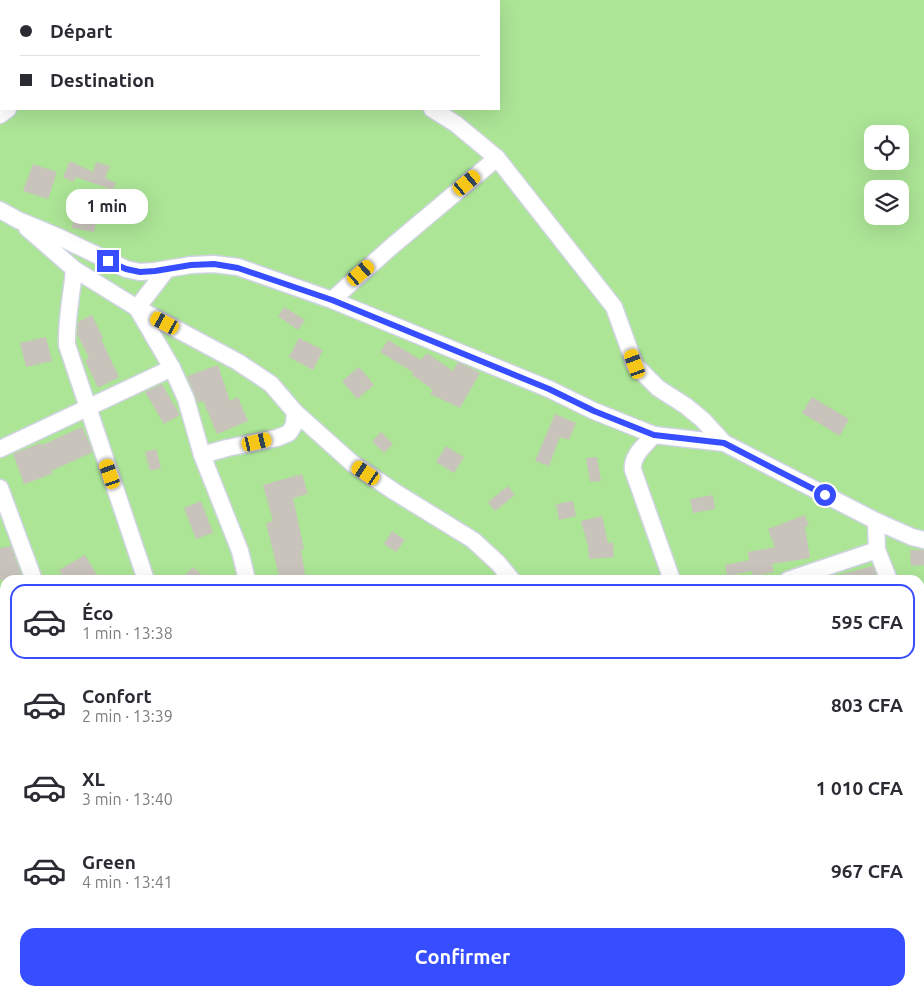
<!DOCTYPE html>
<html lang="fr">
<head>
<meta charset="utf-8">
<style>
  :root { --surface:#fff; --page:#f7f7f7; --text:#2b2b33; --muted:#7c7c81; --line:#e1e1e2; --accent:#364eff }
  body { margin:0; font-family:Ubuntu,sans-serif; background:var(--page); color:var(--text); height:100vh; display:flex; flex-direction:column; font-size:19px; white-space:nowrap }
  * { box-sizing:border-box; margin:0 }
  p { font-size:16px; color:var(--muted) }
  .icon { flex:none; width:28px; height:28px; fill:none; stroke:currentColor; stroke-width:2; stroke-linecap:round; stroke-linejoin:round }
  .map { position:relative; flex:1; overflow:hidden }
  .details { position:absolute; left:0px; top:575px; width:925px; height:421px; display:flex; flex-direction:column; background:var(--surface); border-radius:15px 15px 0 0; box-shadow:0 5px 20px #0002 }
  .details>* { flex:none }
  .guide { position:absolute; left:0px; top:0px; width:500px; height:110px; box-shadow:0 5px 20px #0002; display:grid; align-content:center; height:110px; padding:0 20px; background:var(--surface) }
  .buttons { position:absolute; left:864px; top:125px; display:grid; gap:10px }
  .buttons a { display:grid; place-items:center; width:45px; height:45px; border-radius:10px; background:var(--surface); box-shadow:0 5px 20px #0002; font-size:25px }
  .end { position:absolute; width:22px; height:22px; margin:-11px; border:6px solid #364eff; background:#fff; box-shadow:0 0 0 2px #fff }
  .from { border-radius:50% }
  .bubble { position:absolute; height:35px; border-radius:15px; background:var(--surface); box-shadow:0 5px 20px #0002; font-size:16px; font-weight:700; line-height:35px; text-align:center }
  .car { position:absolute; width:15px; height:30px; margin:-15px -8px; border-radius:6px; box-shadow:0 0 4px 1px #0007; background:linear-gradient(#f5c518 24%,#345 0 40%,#f5c518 0 76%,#345 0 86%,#f5c518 0) }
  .guide b { display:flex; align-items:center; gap:18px; height:48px; font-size:19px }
  .guide b+b { border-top:1px solid var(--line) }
  .guide i { width:12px; height:12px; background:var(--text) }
  ul { padding:9px 0 0; list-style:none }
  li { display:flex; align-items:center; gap:15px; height:75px; margin:0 10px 8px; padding:0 10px; border:2px solid transparent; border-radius:15px }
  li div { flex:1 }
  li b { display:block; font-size:19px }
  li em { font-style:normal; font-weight:700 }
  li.selected { border-color:var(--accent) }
  li>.icon { width:45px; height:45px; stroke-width:1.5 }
  .action { display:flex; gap:10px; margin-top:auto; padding:10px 20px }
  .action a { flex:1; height:58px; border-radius:15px; background:var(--accent); color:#fff; font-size:20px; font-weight:700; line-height:58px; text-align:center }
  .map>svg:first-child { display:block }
  .green { fill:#ace596; fill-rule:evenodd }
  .building { fill:#c8c3bb }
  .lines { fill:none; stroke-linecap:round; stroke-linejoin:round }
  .minor-casing { stroke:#d0d3e3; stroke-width:19 }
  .path { stroke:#c8c8c8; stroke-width:2.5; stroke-dasharray:4 2.5; stroke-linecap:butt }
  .minor { stroke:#fff; stroke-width:16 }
  .route { stroke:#364eff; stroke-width:6 }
</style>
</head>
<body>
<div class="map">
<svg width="924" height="996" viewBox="0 0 924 996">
  <rect width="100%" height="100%" fill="#ede6db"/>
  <path class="green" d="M0,0H924V996H0ZM1,1H499V109H1ZM872,134H900V161H872ZM872,189H900V216H872ZM5,580H920V991H5Z"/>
  <g class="building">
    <polygon points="70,161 93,172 96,162 110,166 105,178 116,183 113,190 76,177 73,182 63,177"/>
    <polygon points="33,164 57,172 48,199 23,191"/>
    <polygon points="77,205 99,209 94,232 72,228"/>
    <polygon points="284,307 305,320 298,330 278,316"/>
    <polygon points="92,315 103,338 101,339 119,377 98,388 85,360 89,358 77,334 78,322"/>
    <polygon points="46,337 52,361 26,367 20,343"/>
    <polygon points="299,338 323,350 313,370 289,357"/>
    <polygon points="388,340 421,360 427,353 453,371 458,362 480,373 460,408 430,394 433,390 411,374 413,372 380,352"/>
    <polygon points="218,365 230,401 238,397 248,421 217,434 203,401 198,403 187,376"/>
    <polygon points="359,367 374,385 357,399 342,381"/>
    <polygon points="162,384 180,415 164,424 145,392"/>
    <polygon points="812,397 849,419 840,436 802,413"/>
    <polygon points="555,414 576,423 569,440 560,437 549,466 535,461"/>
    <polygon points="82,427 93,452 51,471 52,474 24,484 13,454 41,443 42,445"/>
    <polygon points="381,432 393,444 384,453 372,441"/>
    <polygon points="446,446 464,457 454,473 436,462"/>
    <polygon points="156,449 161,468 150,471 145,452"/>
    <polygon points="597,457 601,481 590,482 586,458"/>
    <polygon points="302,474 308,494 293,498 304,549 301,550 306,580 280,580 266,523 273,521 263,485"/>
    <polygon points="508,486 515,495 495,511 488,502"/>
    <polygon points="713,495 715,509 693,513 690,499"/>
    <polygon points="201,501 213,533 196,539 184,508"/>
    <polygon points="573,501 576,516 559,520 556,504"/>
    <polygon points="805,515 809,526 805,527 810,558 772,564 774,572 753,576 752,571 727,576 725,565 749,560 748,552 775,547 768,529"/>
    <polygon points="602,516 608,543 613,542 614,557 589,559 588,546 581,521"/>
    <polygon points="392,531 405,540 396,552 384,544"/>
    <polygon points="11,546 23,580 0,580 0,548"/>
    <polygon points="910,550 924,550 924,565 911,566"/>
    <polygon points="85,555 100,580 65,580 59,570"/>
    <polygon points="873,566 878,580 836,580 835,576"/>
    <polygon points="193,567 207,580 181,580"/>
  </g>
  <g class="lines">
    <g class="minor-casing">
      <g id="minor">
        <polyline points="278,0 280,1"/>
        <polyline points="109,1 110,0"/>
        <polyline points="360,1 361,0"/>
        <polyline points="432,109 456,124 497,158 614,307 635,365 658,388 686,406 703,420 724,443"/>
        <polyline points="0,115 8,109"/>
        <polyline points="0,210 18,220 61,238 126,269 140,272 155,271 191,265 214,264 238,267 332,300 549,389 594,411 654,435 724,443 876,521 912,537 924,540"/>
        <polyline points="27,228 74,269 137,308 238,362 271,384 295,412 352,463 395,492 473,540 498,563 512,580"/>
        <path d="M74,269C72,295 66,319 67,345L146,580"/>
        <polyline points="332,300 391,247 497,158"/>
        <polyline points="172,368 186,399 202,455 240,551 247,580"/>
        <path d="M654,435C645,445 631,456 633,470L672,580"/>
        <polyline points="0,449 172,368 137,308 167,269"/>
        <polyline points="202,455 227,448 277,438 289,433 294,425 295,412"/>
        <polyline points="0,488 34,580"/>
        <polyline points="876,521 877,550 889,580"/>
        <polyline points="788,580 877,550"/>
        <polyline points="920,656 924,666"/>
        <polyline points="0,743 5,754"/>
        <polyline points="0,787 5,784"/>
        <polyline points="247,991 248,996"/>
        <polyline points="349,991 351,996"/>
        <polyline points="477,991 479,996"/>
        <polyline points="614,991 616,996"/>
        <polyline points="916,991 917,996"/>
        <polyline points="653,996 664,991"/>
      </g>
    </g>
    <polyline class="path" points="0,83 1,84"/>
    <use href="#minor" class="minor"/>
  </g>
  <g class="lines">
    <polyline class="route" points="108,261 126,269 140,272 155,271 191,265 214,264 238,268 332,300 549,389 594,411 654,435 724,443 825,495"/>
  </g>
</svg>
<div class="buttons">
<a><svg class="icon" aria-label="locate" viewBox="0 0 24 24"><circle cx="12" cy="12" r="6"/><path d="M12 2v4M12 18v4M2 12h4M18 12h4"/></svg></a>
<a><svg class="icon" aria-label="layers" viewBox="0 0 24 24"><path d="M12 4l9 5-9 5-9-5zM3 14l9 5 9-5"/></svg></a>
</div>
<i class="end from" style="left:825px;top:495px"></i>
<i class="end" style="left:108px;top:261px"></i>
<div class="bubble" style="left:66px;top:189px;width:82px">1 min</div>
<i class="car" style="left:467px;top:183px;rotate:50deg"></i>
<i class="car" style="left:361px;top:273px;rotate:49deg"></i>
<i class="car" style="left:165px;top:323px;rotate:298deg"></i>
<i class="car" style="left:635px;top:364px;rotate:340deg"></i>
<i class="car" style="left:257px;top:442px;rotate:77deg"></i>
<i class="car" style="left:366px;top:473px;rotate:304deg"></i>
<i class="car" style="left:110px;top:474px;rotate:341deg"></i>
<div class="guide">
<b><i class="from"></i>Départ</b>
<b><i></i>Destination</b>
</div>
<section class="details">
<ul>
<li class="selected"><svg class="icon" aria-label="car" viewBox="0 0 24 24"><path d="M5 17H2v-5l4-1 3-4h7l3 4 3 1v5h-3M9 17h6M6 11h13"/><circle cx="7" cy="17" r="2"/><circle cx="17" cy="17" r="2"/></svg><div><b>Éco</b><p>1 min · 13:38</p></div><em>595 CFA</em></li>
<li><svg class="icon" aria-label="car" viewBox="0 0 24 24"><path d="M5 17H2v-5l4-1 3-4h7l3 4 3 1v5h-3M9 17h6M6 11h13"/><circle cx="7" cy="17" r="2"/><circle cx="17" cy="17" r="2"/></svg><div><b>Confort</b><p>2 min · 13:39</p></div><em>803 CFA</em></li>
<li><svg class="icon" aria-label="car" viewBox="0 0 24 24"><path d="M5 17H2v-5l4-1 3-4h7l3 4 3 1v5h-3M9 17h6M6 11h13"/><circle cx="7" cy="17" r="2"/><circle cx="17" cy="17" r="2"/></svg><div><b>XL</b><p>3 min · 13:40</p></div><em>1 010 CFA</em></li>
<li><svg class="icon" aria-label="car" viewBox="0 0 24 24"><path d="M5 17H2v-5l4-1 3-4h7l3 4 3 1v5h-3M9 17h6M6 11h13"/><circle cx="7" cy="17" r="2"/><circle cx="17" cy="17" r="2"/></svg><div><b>Green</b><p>4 min · 13:41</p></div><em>967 CFA</em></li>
</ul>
<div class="action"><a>Confirmer</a></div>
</section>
</div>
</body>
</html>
